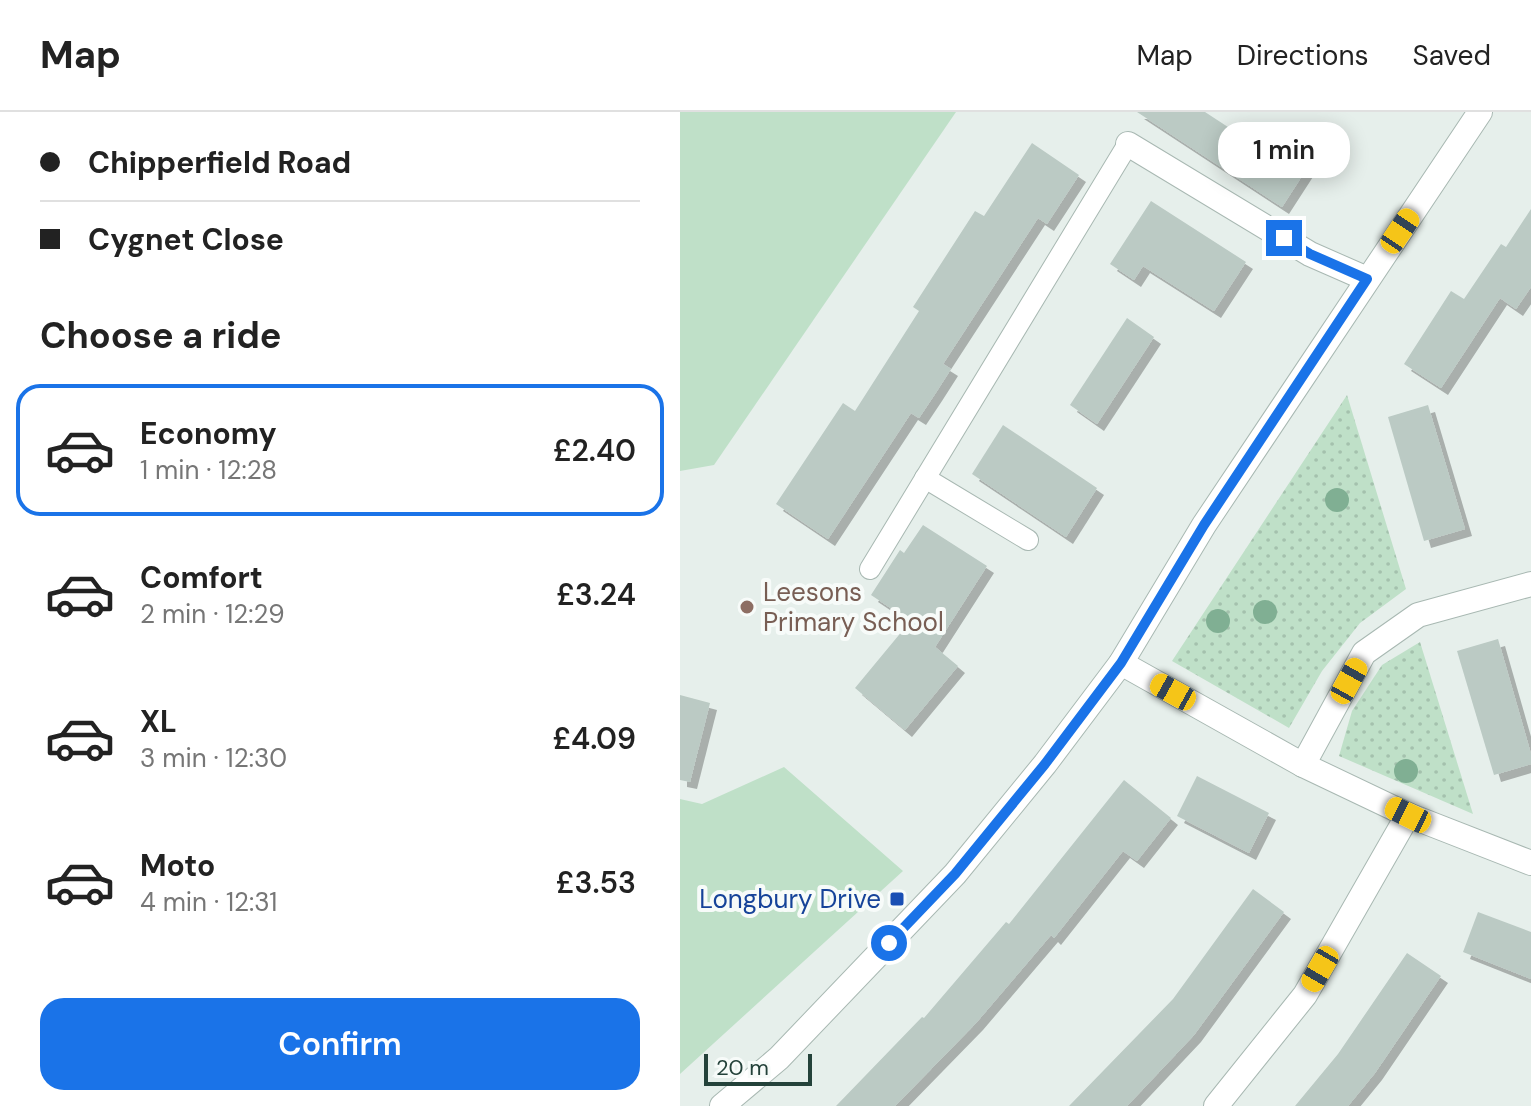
<!DOCTYPE html>
<html lang="en">
<head>
<meta charset="utf-8">
<style>
  :root { --surface:#fff; --page:#f6f6f6; --text:#222; --muted:#767676; --line:#e0e0e0; --accent:#1a73e8 }
  body { margin:0; font-family:"DM Sans",sans-serif; background:var(--page); color:var(--text); height:100vh; display:flex; flex-direction:column; font-size:30px; white-space:nowrap }
  * { box-sizing:border-box; margin:0 }
  p { font-size:26px; color:var(--muted) }
  .icon { flex:none; width:44px; height:44px; fill:none; stroke:currentColor; stroke-width:2; stroke-linecap:round; stroke-linejoin:round }
  .map { position:relative; flex:1; overflow:hidden }
  .sheet { display:flex; flex-direction:column; background:var(--surface); width:680px }
  .sheet>* { flex:none }
  .banner { display:grid; align-content:center; height:176px; padding:0 40px; background:var(--surface) }
  .scale { position:absolute; left:24px; bottom:20px; width:108px; box-sizing:border-box; padding-left:8px; border:4px solid #24423a; border-top:0; font-size:22px; line-height:28px; white-space:nowrap; color:#24423a; -webkit-text-stroke:6px #f7fbf9; paint-order:stroke }
  .end { position:absolute; width:36px; height:36px; margin:-18px; border:10px solid #1a73e8; background:#fff; box-shadow:0 0 0 4px #fff }
  .from { border-radius:50% }
  .bubble { position:absolute; height:56px; border-radius:24px; background:var(--surface); box-shadow:0 4px 20px #0003; font-size:26px; font-weight:600; line-height:56px; text-align:center }
  .car { position:absolute; width:24px; height:48px; margin:-24px -12px; border-radius:10px; box-shadow:0 0 6px 2px #0007; background:linear-gradient(#f5c518 24%,#345 0 40%,#f5c518 0 76%,#345 0 86%,#f5c518 0) }
  .banner b { display:flex; align-items:center; gap:28px; height:76px; font-size:30px }
  .banner b+b { border-top:2px solid var(--line) }
  .banner i { width:20px; height:20px; background:var(--text) }
  ul { padding:0; list-style:none }
  li { display:flex; align-items:center; gap:24px; height:132px; margin:0 16px 12px; padding:0 24px; border:4px solid transparent; border-radius:24px }
  li div { flex:1 }
  li b { display:block; font-size:30px }
  li em { font-style:normal; font-weight:600 }
  li.active { border-color:var(--accent) }
  li>.icon { width:72px; height:72px; stroke-width:1.5 }
  h2 { padding:0 40px; font-size:36px; line-height:96px }
  .cta { display:flex; gap:16px; margin-top:auto; padding:16px 40px }
  .cta a { flex:1; height:92px; border-radius:24px; background:var(--accent); color:#fff; font-size:32px; font-weight:600; line-height:92px; text-align:center }
  header { display:flex; align-items:center; gap:48px; box-sizing:border-box; height:112px; padding:0 40px; background:var(--surface); border-bottom:2px solid var(--line) }
  header strong { font-size:38px }
  nav { display:flex; gap:44px; margin-inline-start:auto; font-size:28px }
  main { display:flex; flex:1; min-height:0 }
  .map>svg:first-child { display:block }
  .grass { fill:url(#grass-dots) }
  .green { fill:#bfe0c8 }
  .building { fill:#bbcac4; filter:url(#shadow) }
  .lines { fill:none; stroke-linecap:round; stroke-linejoin:round }
  .service-casing { stroke:#a8b8b2; stroke-width:22 }
  .minor-casing { stroke:#a8b8b2; stroke-width:26 }
  .tertiary-casing { stroke:#a8b8b2; stroke-width:26 }
  .service { stroke:#fff; stroke-width:20 }
  .minor { stroke:#fff; stroke-width:24 }
  .tertiary { stroke:#fff; stroke-width:24 }
  .tree { fill:#80af93 }
  .route { stroke:#1a73e8; stroke-width:10 }
  .education-dot { fill:#8d6e63; stroke:#f7fbf9; stroke-width:3 }
  .transit-dot { fill:#1a4fb4; stroke:#f7fbf9; stroke-width:3 }
  .labels { text-anchor:middle; stroke-width:8; stroke-linejoin:round; paint-order:stroke }
  .education-label { font-size:26px; fill:#785e54; stroke:#f7fbf9; text-anchor:start }
  .transit-label { font-size:26px; fill:#164399; stroke:#f7fbf9; text-anchor:end }
</style>
</head>
<body>
<header>
<strong>Map</strong>
<nav><a>Map</a><a>Directions</a><a>Saved</a></nav>
</header>
<main>
<section class="sheet">
<div class="banner">
<b><i class="from"></i>Chipperfield Road</b>
<b><i></i>Cygnet Close</b>
</div>
<h2>Choose a ride</h2>
<ul>
<li class="active"><svg class="icon" aria-label="car" viewBox="0 0 24 24"><path d="M5 17H2v-5l4-1 3-4h7l3 4 3 1v5h-3M9 17h6M6 11h13"/><circle cx="7" cy="17" r="2"/><circle cx="17" cy="17" r="2"/></svg><div><b>Economy</b><p>1 min · 12:28</p></div><em>£2.40</em></li>
<li><svg class="icon" aria-label="car" viewBox="0 0 24 24"><path d="M5 17H2v-5l4-1 3-4h7l3 4 3 1v5h-3M9 17h6M6 11h13"/><circle cx="7" cy="17" r="2"/><circle cx="17" cy="17" r="2"/></svg><div><b>Comfort</b><p>2 min · 12:29</p></div><em>£3.24</em></li>
<li><svg class="icon" aria-label="car" viewBox="0 0 24 24"><path d="M5 17H2v-5l4-1 3-4h7l3 4 3 1v5h-3M9 17h6M6 11h13"/><circle cx="7" cy="17" r="2"/><circle cx="17" cy="17" r="2"/></svg><div><b>XL</b><p>3 min · 12:30</p></div><em>£4.09</em></li>
<li><svg class="icon" aria-label="car" viewBox="0 0 24 24"><path d="M5 17H2v-5l4-1 3-4h7l3 4 3 1v5h-3M9 17h6M6 11h13"/><circle cx="7" cy="17" r="2"/><circle cx="17" cy="17" r="2"/></svg><div><b>Moto</b><p>4 min · 12:31</p></div><em>£3.53</em></li>
</ul>
<div class="cta"><a>Confirm</a></div>
</section>
<div class="map">
<svg width="851" height="994" viewBox="0 0 851 994">
  <defs>
    <pattern id="grass-dots" width="8" height="8" patternUnits="userSpaceOnUse" patternTransform="scale(2)"><rect width="8" height="8" fill="#bfe0c8"/><path d="M2 2h.1M6 6h.1" fill="none" stroke="#a4c1ad" stroke-width="1.8" stroke-linecap="round"/></pattern>
    <filter id="shadow"><feDropShadow dx="7" dy="7" stdDeviation="0" flood-color="#0004"/></filter>
  </defs>
  <rect width="100%" height="100%" fill="#e6efeb"/>
  <g class="grass">
    <polygon points="667,283 726,477 680,511 642,559 609,616 492,549"/>
    <polygon points="740,530 793,702 659,644 672,599 702,553"/>
  </g>
  <g class="green">
    <polygon points="0,0 276,0 34,353 0,359"/>
    <polygon points="104,655 223,759 0,962 0,687 22,692"/>
  </g>
  <g class="building">
    <polygon points="457,0 525,0 574,32 585,15 633,47 602,95"/>
    <polygon points="352,31 399,63 367,112 358,106 263,252 271,257 255,282 239,306 231,301 148,427 96,392 163,291 175,299 239,199 233,195 295,99 304,104"/>
    <polygon points="471,89 566,150 534,199 463,154 454,168 430,152"/>
    <polygon points="851,97 851,175 836,197 820,186 761,276 724,252 771,179 784,187 821,132 826,135"/>
    <polygon points="447,206 474,225 417,312 390,293"/>
    <polygon points="748,293 785,417 744,429 708,305"/>
    <polygon points="323,313 417,376 386,425 292,362"/>
    <polygon points="243,413 307,454 255,535 278,554 225,618 175,576 228,512 210,500 212,497 191,483 220,438 224,441"/>
    <polygon points="818,527 851,642 851,652 814,663 777,539"/>
    <polygon points="0,583 30,591 10,670 0,668"/>
    <polygon points="517,664 589,701 569,741 497,704"/>
    <polygon points="444,668 491,706 457,749 443,739 374,826 371,823 296,911 215,994 156,994 242,905 244,906 326,810 329,812"/>
    <polygon points="573,777 604,800 514,923 447,994 389,994 493,887"/>
    <polygon points="798,800 851,820 851,867 783,840"/>
    <polygon points="727,841 761,864 695,961 668,994 615,994 658,942"/>
  </g>
  <g class="lines">
    <g class="service-casing">
      <g id="service">
        <polyline points="245,366 348,428"/>
        <polyline points="190,457 448,32"/>
      </g>
    </g>
    <g class="minor-casing">
      <g id="minor">
        <polyline points="448,32 630,142 687,167"/>
        <polyline points="441,551 623,653 728,703 851,751"/>
        <polyline points="623,653 684,541 738,503 851,472"/>
        <polyline points="536,994 625,883 728,703"/>
      </g>
    </g>
    <g class="tertiary-casing">
      <polyline id="tertiary" points="42,994 99,946 275,762 365,652 441,551 524,413 800,0"/>
    </g>
    <use href="#service" class="service"/>
    <use href="#minor" class="minor"/>
    <use href="#tertiary" class="tertiary"/>
  </g>
  <g class="tree">
    <circle cx="657" cy="388" r="12"/>
    <circle cx="585" cy="500" r="12"/>
    <circle cx="538" cy="509" r="12"/>
    <circle cx="726" cy="659" r="12"/>
  </g>
  <g class="lines">
    <polyline class="route" points="209,831 275,762 365,652 441,551 524,413 687,167 630,142 604,126"/>
  </g>
  <circle class="education-dot" cx="67" cy="495" r="8"/>
  <rect class="transit-dot" x="209" y="779" width="16" height="16" rx="4"/>
  <g class="labels">
    <g class="education-label">
      <text x="83" y="489">Leesons<tspan x="83" dy="30">Primary School</tspan></text>
    </g>
    <g class="transit-label">
      <text x="201" y="796">Longbury Drive</text>
    </g>
  </g>
</svg>
<div class="scale">20 m</div>
<i class="end from" style="left:209px;top:831px"></i>
<i class="end" style="left:604px;top:126px"></i>
<div class="bubble" style="left:538px;top:10px;width:132px">1 min</div>
<i class="car" style="left:720px;top:119px;rotate:34deg"></i>
<i class="car" style="left:669px;top:569px;rotate:29deg"></i>
<i class="car" style="left:493px;top:580px;rotate:299deg"></i>
<i class="car" style="left:728px;top:703px;rotate:296deg"></i>
<i class="car" style="left:640px;top:857px;rotate:210deg"></i>
</div>
</main>
</body>
</html>
